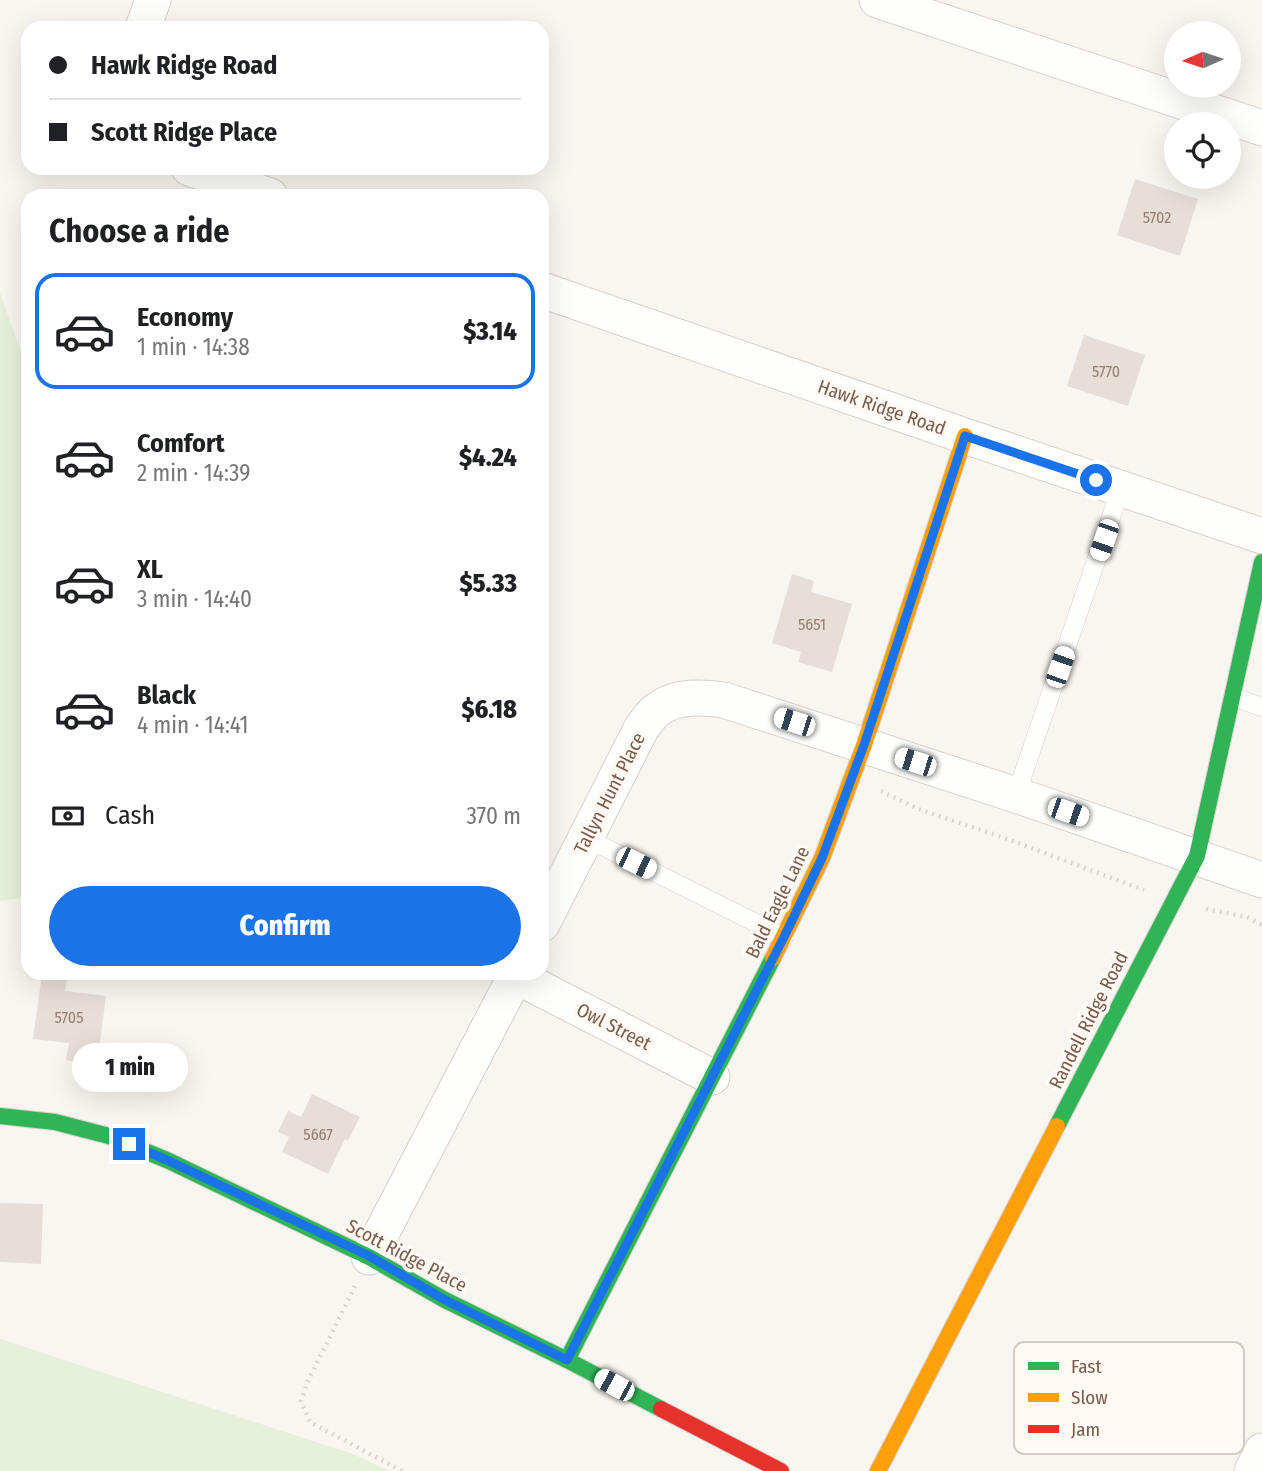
<!DOCTYPE html>
<html lang="en">
<head>
<meta charset="utf-8">
<style>
  :root { --surface:#fff; --page:#f2f2f2; --text:#202124; --muted:#757577; --line:#e0e0e0; --accent:#1a73e8 }
  body { margin:0; font-family:"Fira Sans Condensed",sans-serif; background:var(--page); color:var(--text); height:100vh; display:flex; flex-direction:column; font-size:26px; white-space:nowrap }
  * { box-sizing:border-box; margin:0 }
  p { font-size:23px; color:var(--muted) }
  .icon { flex:none; width:38px; height:38px; fill:none; stroke:currentColor; stroke-width:2; stroke-linecap:round; stroke-linejoin:round }
  .map { position:relative; flex:1; overflow:hidden }
  .side { position:absolute; left:21px; top:189px; width:528px; height:791px; display:flex; flex-direction:column; background:var(--surface); border-radius:21px; box-shadow:0 7px 28px #0002 }
  .side>* { flex:none }
  .top-card { position:absolute; left:21px; top:21px; width:528px; height:154px; border-radius:21px; box-shadow:0 7px 28px #0002; display:grid; align-content:center; height:154px; padding:0 28px; background:var(--surface) }
  .needle { width:46px; rotate:267deg }
  .fabs { position:absolute; left:1164px; top:21px; display:grid; gap:14px }
  .fabs a { display:grid; place-items:center; width:77px; height:77px; border-radius:50%; background:var(--surface); box-shadow:0 7px 28px #0002; font-size:35px }
  .end { position:absolute; width:32px; height:32px; margin:-16px; border:9px solid #1a73e8; background:#fff; box-shadow:0 0 0 4px #fff }
  .from { border-radius:50% }
  .bubble { position:absolute; height:49px; border-radius:24px; background:var(--surface); box-shadow:0 7px 28px #0002; font-size:23px; font-weight:800; line-height:49px; text-align:center }
  .car { position:absolute; width:21px; height:42px; margin:-21px -10px; border-radius:9px; box-shadow:0 0 5px 2px #0007; background:linear-gradient(#fff 24%,#345 0 40%,#fff 0 76%,#345 0 86%,#fff 0) }
  .top-card b { display:flex; align-items:center; gap:24px; height:66px; font-size:26px }
  .top-card b+b { border-top:2px solid var(--line) }
  .top-card i { width:18px; height:18px; background:var(--text) }
  ul { padding:0; list-style:none }
  li { display:flex; align-items:center; gap:21px; height:116px; margin:0 14px 10px; padding:0 14px; border:4px solid transparent; border-radius:21px }
  li div { flex:1 }
  li b { display:block; font-size:26px }
  li em { font-style:normal; font-weight:800 }
  li.active { border-color:var(--accent) }
  li>.icon { width:63px; height:63px; stroke-width:1.5 }
  h2 { padding:0 28px; font-size:32px; line-height:84px }
  .pay { display:flex; align-items:center; gap:18px; height:77px; padding:0 28px; font-size:26px }
  .pay p { margin-inline-start:auto }
  .cta { display:flex; gap:14px; margin-top:auto; padding:14px 28px }
  .cta a { flex:1; height:80px; border-radius:42px; background:var(--accent); color:#fff; font-size:28px; font-weight:800; line-height:80px; text-align:center }
  .map>svg:first-child { display:block }
  .green { fill:#e7f0db }
  .building { fill:#e6ded7 }
  .lines { fill:none; stroke-linecap:round; stroke-linejoin:round }
  .lane-casing { stroke:#d7d1cb; stroke-width:19 }
  .street-casing { stroke:#d7d1cb; stroke-width:37 }
  .fast-casing { stroke:#d9d2cb; stroke-width:18 }
  .slow-casing { stroke:#d9d2cb; stroke-width:18 }
  .jam-casing { stroke:#d9d2cb; stroke-width:18 }
  .path { stroke:#dcd5d0; stroke-width:4.5; stroke-dasharray:2 5; stroke-linecap:butt }
  .lane { stroke:#fefefd; stroke-width:18 }
  .street { stroke:#fefefd; stroke-width:35 }
  .fast { stroke:#30b455; stroke-width:16 }
  .slow { stroke:#ff9f0a; stroke-width:16 }
  .jam { stroke:#e5322d; stroke-width:16 }
  .route { stroke:#1a73e8; stroke-width:9 }
  .labels { text-anchor:middle; stroke-width:7; stroke-linejoin:round; paint-order:stroke }
  .number-label { font-size:16px; fill:#977e72 }
  .street-label { font-size:19px; fill:#7a5c4d; stroke:#fffaf3 }
  .key { fill:#fffaf3; stroke:#d7cbc1; stroke-width:2 }
  .key-label { font-size:19px; fill:#7a5c4d }
</style>
</head>
<body>
<div class="map">
<svg width="1262" height="1471" viewBox="0 0 1262 1471">
  <rect width="100%" height="100%" fill="#f9f5f0"/>
  <g class="green">
    <polygon points="0,293 25,363 28,364 28,897 0,901"/>
    <polygon points="0,1339 353,1454 390,1471 0,1471"/>
  </g>
  <g class="building">
    <polygon points="1135,179 1198,199 1180,256 1117,235"/>
    <polygon points="1084,335 1145,355 1128,406 1067,386"/>
    <polygon points="792,574 814,581 811,592 852,604 832,672 798,662 801,652 772,643"/>
    <polygon points="42,974 67,978 65,991 106,996 97,1065 66,1060 69,1043 33,1039"/>
    <polygon points="312,1094 360,1117 348,1141 345,1139 328,1174 282,1152 289,1137 278,1132 288,1111 301,1117"/>
    <polygon points="0,1203 43,1204 41,1264 0,1262"/>
  </g>
  <g class="lines">
    <g class="lane-casing">
      <g id="lane">
        <polyline points="1233,697 1262,707"/>
        <polyline points="1016,795 1121,488"/>
        <polyline points="586,838 784,937"/>
      </g>
    </g>
    <g class="street-casing">
      <g id="street">
        <polyline points="877,0 1262,128"/>
        <polyline points="143,28 153,0"/>
        <polyline points="189,168 270,196"/>
        <polyline points="542,290 965,436 1262,536"/>
        <path d="M542,924L642,727C647,722 651,714 657,710C676,695 702,697 724,700L1016,795L1262,880"/>
        <polyline points="516,976 712,1077"/>
        <polyline points="369,1257 517,973"/>
        <polyline points="1252,1471 1262,1451"/>
      </g>
    </g>
    <g class="fast-casing">
      <g id="fast">
        <polyline points="0,1116 55,1122 109,1136 169,1161 369,1257 445,1300 567,1360 661,1409"/>
        <polyline points="1057,1126 1197,856 1262,562"/>
        <polyline points="567,1360 773,958"/>
      </g>
    </g>
    <g class="slow-casing">
      <g id="slow">
        <polyline points="773,958 822,858 864,745 965,436"/>
        <polyline points="878,1471 1057,1126"/>
      </g>
    </g>
    <g class="jam-casing">
      <polyline id="jam" points="661,1409 781,1471"/>
    </g>
    <g class="path">
      <polyline points="881,791 918,809 999,836 1144,890"/>
      <polyline points="1206,909 1247,917 1262,925"/>
      <polyline points="355,1286 308,1381 301,1401 310,1422 402,1471"/>
    </g>
    <use href="#lane" class="lane"/>
    <use href="#street" class="street"/>
    <use href="#fast" class="fast"/>
    <use href="#slow" class="slow"/>
    <use href="#jam" class="jam"/>
  </g>
  <g class="lines">
    <polyline class="route" points="129,1144 169,1161 369,1256 445,1300 567,1360 784,937 822,858 864,745 965,436 1096,480"/>
  </g>
  <g class="labels">
    <g class="number-label">
      <text x="1157" y="223">5702</text>
      <text x="1106" y="377">5770</text>
      <text x="812" y="630">5651</text>
      <text x="69" y="1023">5705</text>
      <text x="318" y="1140">5667</text>
    </g>
    <g class="street-label">
      <text transform="translate(882 407) rotate(19)" y="7">Hawk Ridge Road</text>
      <text transform="translate(609 793) rotate(-63)" y="7">Tallyn Hunt Place</text>
      <text transform="translate(777 902) rotate(-64)" y="7">Bald Eagle Lane</text>
      <text transform="translate(1088 1020) rotate(-63)" y="7">Randell Ridge Road</text>
      <text transform="translate(614 1026) rotate(27)" y="7">Owl Street</text>
      <text transform="translate(407 1255) rotate(28)" y="7">Scott Ridge Place</text>
    </g>
  </g>
  <rect x="1014" y="1342" width="230" height="112" rx="10" class="key"/>
  <rect x="1028" y="1362" width="31" height="8" fill="#30b455"/>
  <rect x="1028" y="1393" width="31" height="9" fill="#ff9f0a"/>
  <rect x="1028" y="1425" width="31" height="8" fill="#e5322d"/>
  <g class="key-label">
    <text x="1071" y="1373">Fast</text>
    <text x="1071" y="1404">Slow</text>
    <text x="1071" y="1436">Jam</text>
  </g>
</svg>
<div class="fabs">
<a><svg class="needle" viewBox="-14 -14 28 28"><path d="M0-13l5 13h-10z" fill="#e53935"/><path d="M0 13l5-13h-10z" fill="#757577"/></svg></a>
<a><svg class="icon" aria-label="locate" viewBox="0 0 24 24"><circle cx="12" cy="12" r="6"/><path d="M12 2v4M12 18v4M2 12h4M18 12h4"/></svg></a>
</div>
<i class="end from" style="left:1096px;top:480px"></i>
<i class="end" style="left:129px;top:1144px"></i>
<div class="bubble" style="left:72px;top:1043px;width:116px">1 min</div>
<i class="car" style="left:1104px;top:540px;rotate:199deg"></i>
<i class="car" style="left:1060px;top:667px;rotate:19deg"></i>
<i class="car" style="left:794px;top:722px;rotate:288deg"></i>
<i class="car" style="left:915px;top:762px;rotate:288deg"></i>
<i class="car" style="left:1068px;top:812px;rotate:109deg"></i>
<i class="car" style="left:636px;top:863px;rotate:116deg"></i>
<i class="car" style="left:614px;top:1385px;rotate:298deg"></i>
<div class="top-card">
<b><i class="from"></i>Hawk Ridge Road</b>
<b><i></i>Scott Ridge Place</b>
</div>
<section class="side">
<h2>Choose a ride</h2>
<ul>
<li class="active"><svg class="icon" aria-label="car" viewBox="0 0 24 24"><path d="M5 17H2v-5l4-1 3-4h7l3 4 3 1v5h-3M9 17h6M6 11h13"/><circle cx="7" cy="17" r="2"/><circle cx="17" cy="17" r="2"/></svg><div><b>Economy</b><p>1 min · 14:38</p></div><em>$3.14</em></li>
<li><svg class="icon" aria-label="car" viewBox="0 0 24 24"><path d="M5 17H2v-5l4-1 3-4h7l3 4 3 1v5h-3M9 17h6M6 11h13"/><circle cx="7" cy="17" r="2"/><circle cx="17" cy="17" r="2"/></svg><div><b>Comfort</b><p>2 min · 14:39</p></div><em>$4.24</em></li>
<li><svg class="icon" aria-label="car" viewBox="0 0 24 24"><path d="M5 17H2v-5l4-1 3-4h7l3 4 3 1v5h-3M9 17h6M6 11h13"/><circle cx="7" cy="17" r="2"/><circle cx="17" cy="17" r="2"/></svg><div><b>XL</b><p>3 min · 14:40</p></div><em>$5.33</em></li>
<li><svg class="icon" aria-label="car" viewBox="0 0 24 24"><path d="M5 17H2v-5l4-1 3-4h7l3 4 3 1v5h-3M9 17h6M6 11h13"/><circle cx="7" cy="17" r="2"/><circle cx="17" cy="17" r="2"/></svg><div><b>Black</b><p>4 min · 14:41</p></div><em>$6.18</em></li>
</ul>
<div class="pay"><svg class="icon" aria-label="cash" viewBox="0 0 24 24"><path d="M3 7h18v10H3z"/><circle cx="12" cy="12" r="2"/></svg>Cash<p>370 m</p></div>
<div class="cta"><a>Confirm</a></div>
</section>
</div>
</body>
</html>
